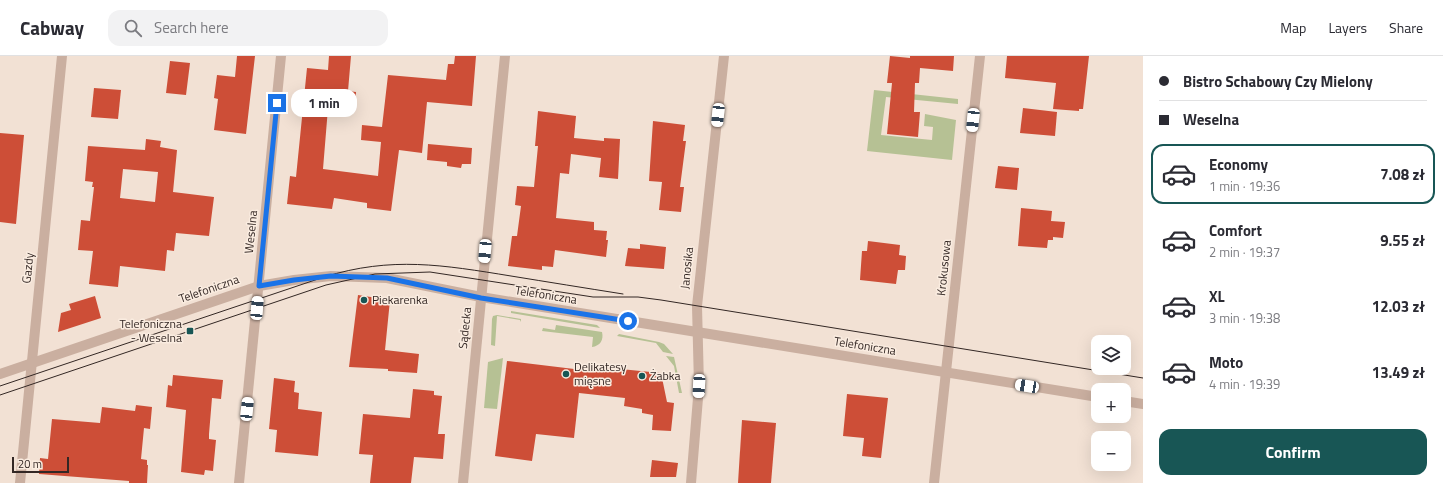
<!DOCTYPE html>
<html lang="en">
<head>
<meta charset="utf-8">
<style>
  :root { --surface:#fff; --page:#f2f2f3; --text:#2b2b33; --muted:#7c7c81; --line:#e1e1e2; --accent:#185655 }
  body { margin:0; font-family:"Titillium Web",sans-serif; background:var(--page); color:var(--text); height:100vh; display:flex; flex-direction:column; font-size:15px; white-space:nowrap }
  * { box-sizing:border-box; margin:0 }
  p { font-size:13px; color:var(--muted) }
  .icon { flex:none; width:22px; height:22px; fill:none; stroke:currentColor; stroke-width:2; stroke-linecap:round; stroke-linejoin:round }
  .map { position:relative; flex:1; overflow:hidden }
  .sheet { display:flex; flex-direction:column; background:var(--surface); width:300px }
  .sheet>* { flex:none }
  .top-card { display:grid; align-content:center; height:88px; padding:0 16px; background:var(--surface) }
  .fabs { position:absolute; left:1091px; top:279px; display:grid; gap:8px }
  .fabs a { display:grid; place-items:center; width:40px; height:40px; border-radius:8px; background:var(--surface); box-shadow:0 4px 16px #0002; font-size:20px }
  .scale { position:absolute; left:12px; bottom:10px; width:57px; box-sizing:border-box; padding-left:4px; border:2px solid #332724; border-top:0; font-size:11px; line-height:14px; white-space:nowrap; color:#332724; -webkit-text-stroke:3px #faece0; paint-order:stroke }
  .end { position:absolute; width:18px; height:18px; margin:-9px; border:5px solid #1a73e8; background:#fff; box-shadow:0 0 0 2px #fff }
  .from { border-radius:50% }
  .bubble { position:absolute; height:28px; border-radius:12px; background:var(--surface); box-shadow:0 4px 16px #0002; font-size:13px; font-weight:700; line-height:28px; text-align:center }
  .car { position:absolute; width:12px; height:24px; margin:-12px -6px; border-radius:5px; box-shadow:0 0 3px 1px #0007; background:linear-gradient(#fff 24%,#345 0 40%,#fff 0 76%,#345 0 86%,#fff 0) }
  .top-card b { display:flex; align-items:center; gap:14px; height:38px; font-size:15px }
  .top-card b+b { border-top:1px solid var(--line) }
  .top-card i { width:10px; height:10px; background:var(--text) }
  ul { padding:0; list-style:none }
  li { display:flex; align-items:center; gap:12px; height:60px; margin:0 8px 6px; padding:0 8px; border:2px solid transparent; border-radius:12px }
  li div { flex:1 }
  li b { display:block; font-size:15px }
  li em { font-style:normal; font-weight:700 }
  li.selected { border-color:var(--accent) }
  li>.icon { width:36px; height:36px; stroke-width:1.5 }
  .action { display:flex; gap:8px; margin-top:auto; padding:8px 16px }
  .action a { flex:1; height:46px; border-radius:12px; background:var(--accent); color:#fff; font-size:16px; font-weight:700; line-height:46px; text-align:center }
  header { display:flex; align-items:center; gap:24px; box-sizing:border-box; height:56px; padding:0 20px; background:var(--surface); border-bottom:1px solid var(--line) }
  header strong { font-size:19px }
  nav { display:flex; gap:22px; margin-inline-start:auto; font-size:14px }
  .search { width:280px; height:36px; background:var(--page); display:flex; align-items:center; gap:10px; box-sizing:border-box; padding:0 14px; border-radius:12px; color:var(--muted); font-size:15px }
  main { display:flex; flex:1; min-height:0 }
  .map>svg:first-child { display:block }
  .green { fill:#b6c194 }
  .building { fill:#cd4e37; fill-rule:evenodd }
  .lines { fill:none; stroke-linecap:round; stroke-linejoin:round }
  .minor { stroke:#caafa0; stroke-width:10 }
  .tertiary { stroke:#caafa0; stroke-width:10 }
  .tram { stroke:#332724; stroke-width:1 }
  .route { stroke:#1a73e8; stroke-width:5 }
  .poi-dot { fill:#185655; stroke:#faece0; stroke-width:1.5 }
  .labels { text-anchor:middle; stroke-width:3; stroke-linejoin:round; paint-order:stroke }
  .street-label { font-size:12px; fill:#332724; stroke:#faece0 }
  .poi-label { font-size:12px; fill:#332724; stroke:#faece0; text-anchor:start }
</style>
</head>
<body>
<header>
<strong>Cabway</strong>
<div class="search"><svg class="icon" aria-label="search" viewBox="0 0 24 24"><circle cx="10" cy="10" r="6"/><path d="M15 15l6 6"/></svg>Search here</div>
<nav><a>Map</a><a>Layers</a><a>Share</a></nav>
</header>
<main>
<div class="map">
<svg width="1143" height="427" viewBox="0 0 1143 427">
  <rect width="100%" height="100%" fill="#f2e1d4"/>
  <g class="green">
    <polygon points="874,34 958,43 958,48 886,41 881,79 932,84 933,71 924,70 925,58 956,64 952,104 867,95"/>
    <polygon points="511,255 597,269 600,272 511,257"/>
    <polygon points="497,259 521,263 521,266 520,264 497,260 495,290 491,289 492,263 493,260"/>
    <path d="M556,269L602,276C604,284 600,290 592,291L593,281L542,275L543,272L555,274Z"/>
    <polygon points="619,278 659,286 664,288 673,298 663,296 656,287 617,280"/>
    <polygon points="666,300 674,301 682,337 679,337 674,310"/>
    <polygon points="503,302 497,353 484,352 488,306"/>
  </g>
  <g class="building">
    <polygon points="237,0 255,0 246,78 214,74 218,43 214,42 217,19 235,21"/>
    <polygon points="329,0 351,0 348,35 356,36 355,55 328,52 323,113 378,120 381,86 361,84 362,69 382,71 388,19 446,24 448,8 454,8 455,0 476,0 472,50 427,46 422,97 399,94 391,155 367,152 367,147 334,142 332,153 287,148 290,120 296,121 307,12 328,14"/>
    <polygon points="890,0 910,2 910,0 954,0 953,15 920,12 919,27 915,27 914,56 920,56 918,81 887,78 892,27 887,27"/>
    <polygon points="1007,0 1089,0 1083,53 1079,53 1079,55 1053,53 1056,27 1005,22"/>
    <polygon points="170,5 190,7 186,39 166,37"/>
    <polygon points="94,32 121,34 118,63 91,61"/>
    <polygon points="1023,52 1057,56 1055,80 1020,77"/>
    <polygon points="538,55 576,60 574,82 604,85 604,82 620,83 618,123 599,121 601,102 571,98 569,118 560,117 556,162 594,166 594,174 607,175 606,184 608,184 606,201 555,194 553,211 542,210 542,214 508,210 512,180 517,180 521,150 515,149 517,130 534,131 538,90 535,90"/>
    <polygon points="653,65 685,69 683,85 686,85 680,131 684,131 681,156 659,154 662,126 649,125"/>
    <polygon points="0,77 24,79 16,168 0,166"/>
    <path d="M146,83L161,85L160,91L177,94L173,136L214,141L209,180L176,177L174,195L167,194L165,215L120,210L118,231L89,228L93,195L78,194L81,164L90,165L94,131H92L93,126L85,125L88,90L145,94ZM123,113L158,116L155,146L120,142Z"/>
    <polygon points="428,88 472,92 471,108 462,108 461,112 447,110 447,106 427,104"/>
    <polygon points="998,110 1019,112 1017,134 995,132"/>
    <polygon points="1021,152 1052,155 1051,165 1065,166 1063,182 1053,181 1053,184 1048,184 1047,192 1018,190"/>
    <polygon points="868,185 900,189 899,199 906,200 905,214 898,214 896,228 860,224 862,195 867,195"/>
    <polygon points="640,188 666,191 664,213 625,210 628,192 640,193"/>
    <polygon points="358,239 390,244 385,294 419,298 417,317 388,315 388,313 349,311"/>
    <polygon points="95,240 101,262 58,276 61,257 71,254 69,248"/>
    <polygon points="507,305 599,316 600,311 661,317 667,346 674,347 671,375 652,374 653,359 642,357 642,353 624,350 625,342 579,337 574,382 536,378 532,405 495,400"/>
    <polygon points="173,319 223,324 221,343 212,342 209,378 209,383 216,384 213,415 205,414 204,419 181,416 186,354 166,351 168,329 172,330"/>
    <polygon points="274,322 295,325 294,336 299,337 298,353 322,356 318,400 275,396 277,374 269,373"/>
    <polygon points="413,333 434,335 434,339 442,340 438,378 445,378 443,403 414,401 411,427 370,427 373,399 359,398 363,358 410,362"/>
    <polygon points="847,338 888,342 881,402 862,400 864,382 843,380"/>
    <polygon points="136,349 152,351 150,373 144,372 141,403 147,404 147,409 148,409 147,427 129,427 129,425 39,418 40,402 48,403 52,363 100,367 102,351 135,355"/>
    <polygon points="742,364 776,367 771,427 738,427"/>
    <polygon points="652,404 678,407 676,421 650,421"/>
  </g>
  <g class="lines">
    <g class="minor">
      <polyline points="20,427 62,0"/>
      <polyline points="239,427 281,0"/>
      <polyline points="463,427 505,0"/>
      <polyline points="934,427 980,0"/>
    </g>
    <g class="tertiary">
      <polyline points="0,318 259,230 294,224 331,220 387,222 481,241 1098,341"/>
      <polyline points="1124,345 1143,348"/>
      <polyline points="691,427 699,330 697,250 724,0"/>
    </g>
    <g class="tram">
      <path d="M0,330L324,221C392,200 443,209 511,220C548,226 585,232 623,238"/>
      <polyline points="0,339 326,229 375,218 430,216 593,241 638,241 661,244 1143,322"/>
    </g>
  </g>
  <g class="lines">
    <polyline class="route" points="277,47 259,230 294,224 331,220 387,222 481,242 628,265"/>
  </g>
  <g class="poi-dot">
    <circle cx="364" cy="244" r="4"/>
    <rect x="186" y="271" width="8" height="8" rx="2"/>
    <circle cx="566" cy="318" r="4"/>
    <circle cx="642" cy="320" r="4"/>
  </g>
  <g class="labels">
    <g class="street-label">
      <text transform="translate(251 176) rotate(-84)" y="4">Weselna</text>
      <text transform="translate(28 212) rotate(-84)" y="4">Gazdy</text>
      <text transform="translate(687 212) rotate(-84)" y="4">Janosika</text>
      <text transform="translate(944 212) rotate(-84)" y="4">Krokusowa</text>
      <text transform="translate(209 233) rotate(-19)" y="4">Telefoniczna</text>
      <text transform="translate(546 239) rotate(9)" y="4">Telefoniczna</text>
      <text transform="translate(465 272) rotate(-84)" y="4">Sądecka</text>
      <text transform="translate(865 290) rotate(9)" y="4">Telefoniczna</text>
    </g>
    <g class="poi-label">
      <text x="372" y="248">Piekarenka</text>
      <text x="182" y="272" text-anchor="end">Telefoniczna<tspan x="182" dy="14">- Weselna</tspan></text>
      <text x="574" y="315">Delikatesy<tspan x="574" dy="14">mięsne</tspan></text>
      <text x="650" y="324">Żabka</text>
    </g>
  </g>
</svg>
<div class="fabs">
<a><svg class="icon" aria-label="layers" viewBox="0 0 24 24"><path d="M12 4l9 5-9 5-9-5zM3 14l9 5 9-5"/></svg></a>
<a>+</a>
<a>−</a>
</div>
<div class="scale">20 m</div>
<i class="end from" style="left:628px;top:265px"></i>
<i class="end" style="left:277px;top:47px"></i>
<div class="bubble" style="left:291px;top:33px;width:66px">1 min</div>
<i class="car" style="left:718px;top:59px;rotate:186deg"></i>
<i class="car" style="left:973px;top:64px;rotate:186deg"></i>
<i class="car" style="left:485px;top:195px;rotate:185deg"></i>
<i class="car" style="left:257px;top:252px;rotate:5deg"></i>
<i class="car" style="left:699px;top:330px;rotate:183deg"></i>
<i class="car" style="left:1027px;top:330px;rotate:279deg"></i>
<i class="car" style="left:247px;top:353px;rotate:6deg"></i>
</div>
<section class="sheet">
<div class="top-card">
<b><i class="from"></i>Bistro Schabowy Czy Mielony</b>
<b><i></i>Weselna</b>
</div>
<ul>
<li class="selected"><svg class="icon" aria-label="car" viewBox="0 0 24 24"><path d="M5 17H2v-5l4-1 3-4h7l3 4 3 1v5h-3M9 17h6M6 11h13"/><circle cx="7" cy="17" r="2"/><circle cx="17" cy="17" r="2"/></svg><div><b>Economy</b><p>1 min · 19:36</p></div><em>7.08 zł</em></li>
<li><svg class="icon" aria-label="car" viewBox="0 0 24 24"><path d="M5 17H2v-5l4-1 3-4h7l3 4 3 1v5h-3M9 17h6M6 11h13"/><circle cx="7" cy="17" r="2"/><circle cx="17" cy="17" r="2"/></svg><div><b>Comfort</b><p>2 min · 19:37</p></div><em>9.55 zł</em></li>
<li><svg class="icon" aria-label="car" viewBox="0 0 24 24"><path d="M5 17H2v-5l4-1 3-4h7l3 4 3 1v5h-3M9 17h6M6 11h13"/><circle cx="7" cy="17" r="2"/><circle cx="17" cy="17" r="2"/></svg><div><b>XL</b><p>3 min · 19:38</p></div><em>12.03 zł</em></li>
<li><svg class="icon" aria-label="car" viewBox="0 0 24 24"><path d="M5 17H2v-5l4-1 3-4h7l3 4 3 1v5h-3M9 17h6M6 11h13"/><circle cx="7" cy="17" r="2"/><circle cx="17" cy="17" r="2"/></svg><div><b>Moto</b><p>4 min · 19:39</p></div><em>13.49 zł</em></li>
</ul>
<div class="action"><a>Confirm</a></div>
</section>
</main>
</body>
</html>
